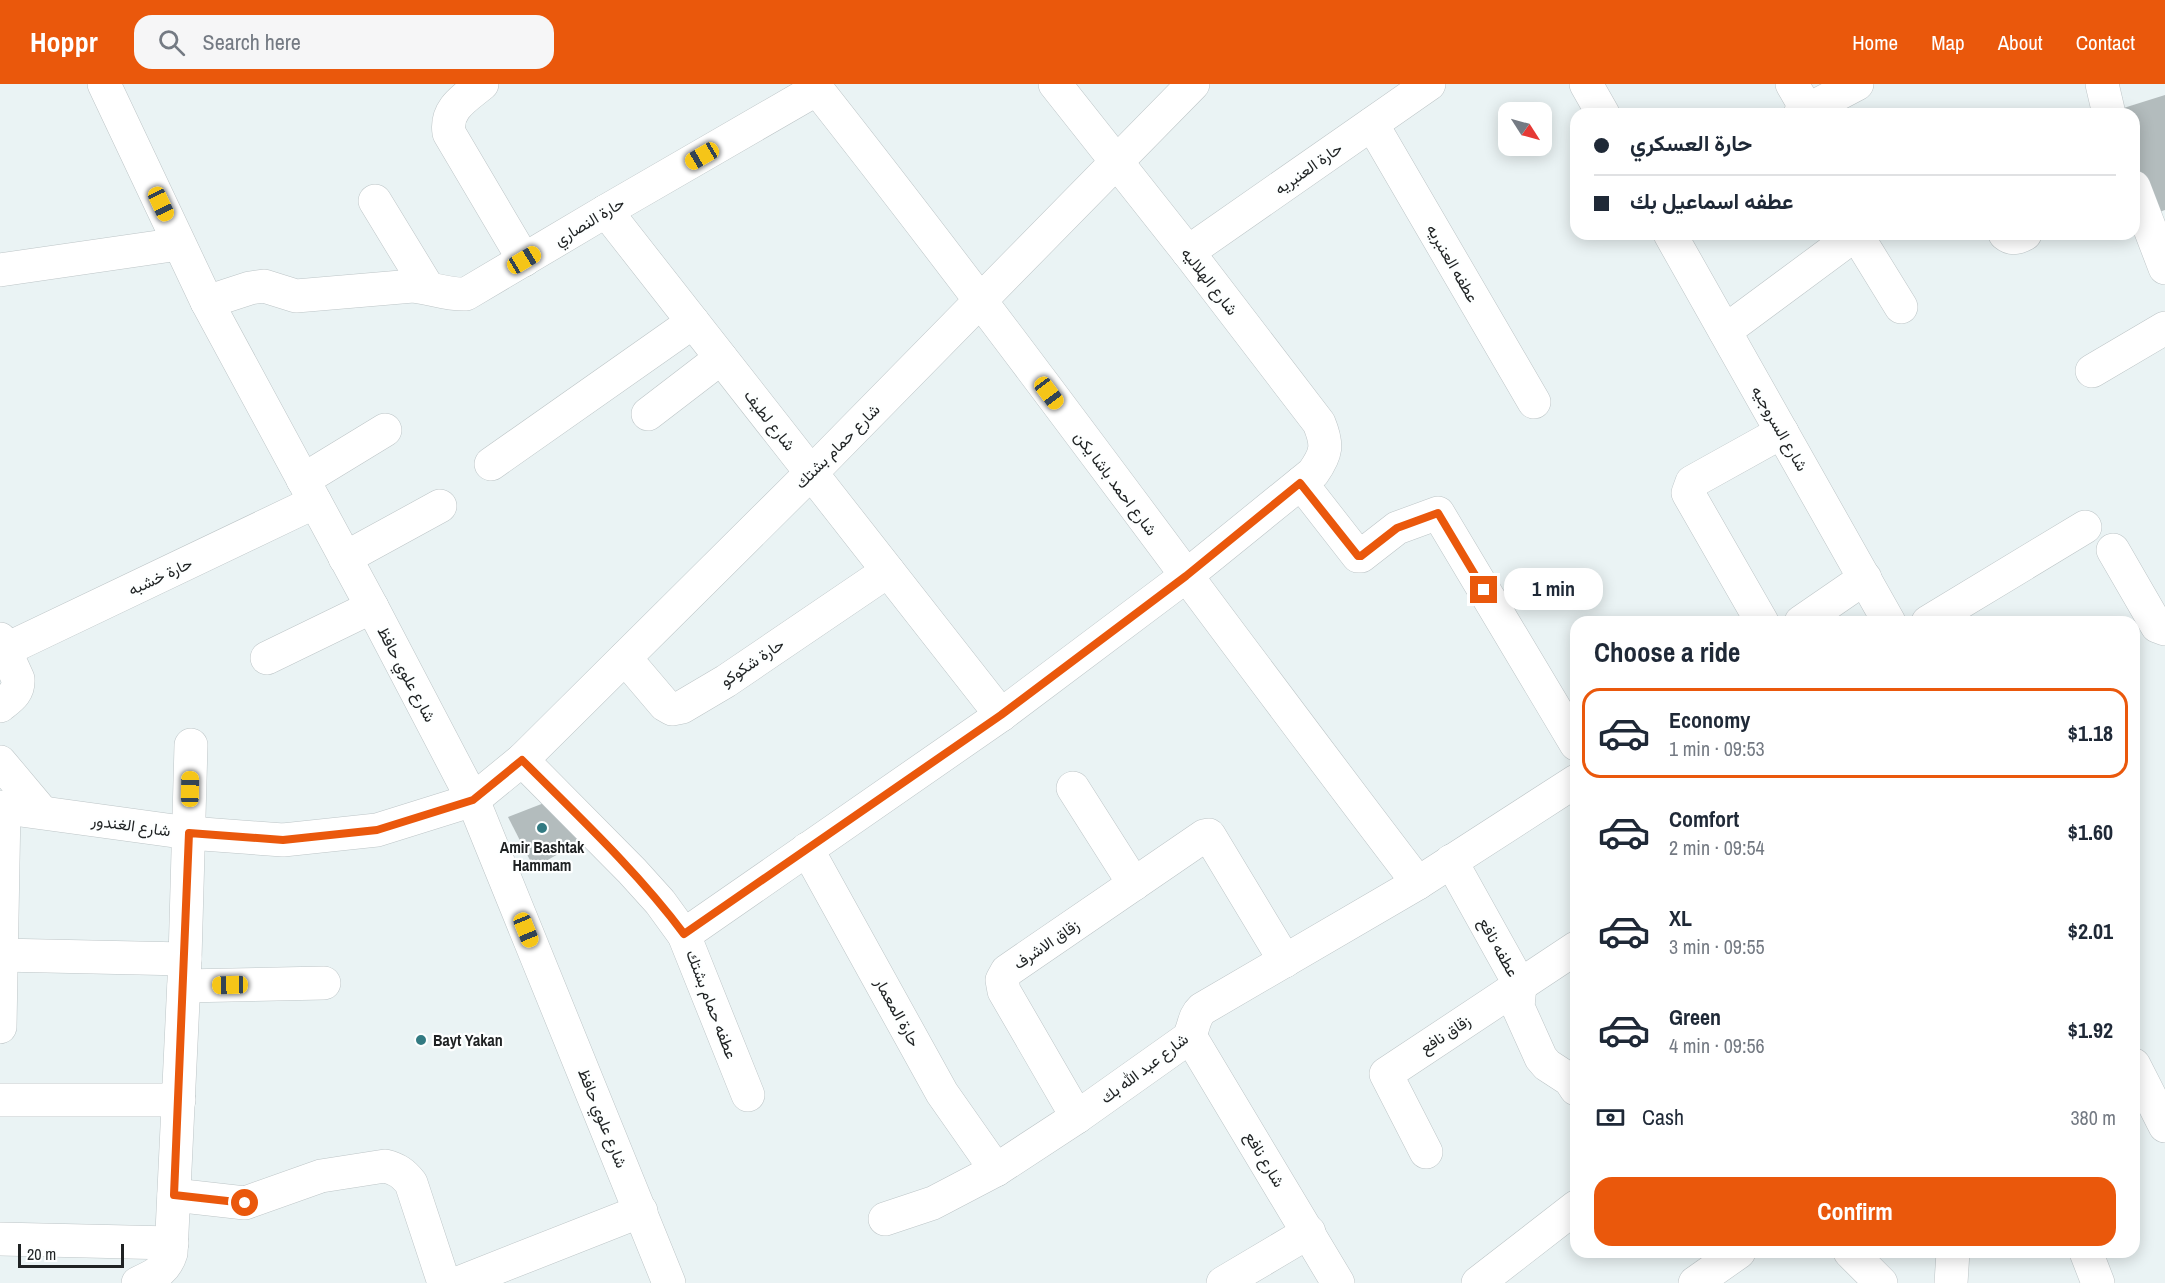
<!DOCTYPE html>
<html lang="en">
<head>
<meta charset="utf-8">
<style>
  :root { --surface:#fff; --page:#f6f6f7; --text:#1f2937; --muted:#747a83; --line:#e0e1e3; --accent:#ea580c }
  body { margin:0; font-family:"Archivo Narrow",Vazirmatn,sans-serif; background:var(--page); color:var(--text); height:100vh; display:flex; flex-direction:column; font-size:22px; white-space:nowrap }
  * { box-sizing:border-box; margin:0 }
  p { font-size:20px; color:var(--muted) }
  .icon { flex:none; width:33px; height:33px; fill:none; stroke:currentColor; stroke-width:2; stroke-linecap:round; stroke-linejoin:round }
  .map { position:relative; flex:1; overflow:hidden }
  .panel { position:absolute; left:1570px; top:532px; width:570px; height:642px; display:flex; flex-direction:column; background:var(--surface); border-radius:18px; box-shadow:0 3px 15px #0003 }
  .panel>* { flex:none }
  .hud { position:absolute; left:1570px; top:24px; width:570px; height:132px; border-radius:18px; box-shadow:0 3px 15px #0003; display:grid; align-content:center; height:132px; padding:0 24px; background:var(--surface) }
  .needle { width:39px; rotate:126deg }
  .fabs { position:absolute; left:1498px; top:18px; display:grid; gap:12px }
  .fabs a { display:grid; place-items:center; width:54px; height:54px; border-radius:12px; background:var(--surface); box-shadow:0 3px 15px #0003; font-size:30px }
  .scale { position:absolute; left:18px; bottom:15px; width:106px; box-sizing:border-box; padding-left:6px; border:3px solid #1f2223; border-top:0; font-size:16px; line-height:21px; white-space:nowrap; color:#1f2223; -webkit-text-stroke:4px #fdffff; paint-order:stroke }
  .end { position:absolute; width:27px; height:27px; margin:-14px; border:8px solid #ea580c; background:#fff; box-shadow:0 0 0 3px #fff }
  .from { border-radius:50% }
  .bubble { position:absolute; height:42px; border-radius:18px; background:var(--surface); box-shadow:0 3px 15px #0003; font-size:20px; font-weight:800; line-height:42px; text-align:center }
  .car { position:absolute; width:18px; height:36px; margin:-18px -9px; border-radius:8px; box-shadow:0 0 4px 2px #0007; background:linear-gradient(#f5c518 24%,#345 0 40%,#f5c518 0 76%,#345 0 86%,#f5c518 0) }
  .hud b { display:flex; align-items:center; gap:21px; height:57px; font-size:22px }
  .hud b+b { border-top:2px solid var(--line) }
  .hud i { width:15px; height:15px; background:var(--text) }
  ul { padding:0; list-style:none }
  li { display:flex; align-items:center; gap:18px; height:90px; margin:0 12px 9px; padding:0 12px; border:3px solid transparent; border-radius:18px }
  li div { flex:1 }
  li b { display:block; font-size:22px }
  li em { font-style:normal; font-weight:800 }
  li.selected { border-color:var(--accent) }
  li>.icon { width:54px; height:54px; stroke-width:1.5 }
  h2 { padding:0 24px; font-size:27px; line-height:72px }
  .pay { display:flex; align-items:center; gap:15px; height:66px; padding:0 24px; font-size:22px }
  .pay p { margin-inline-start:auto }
  .button { display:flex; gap:12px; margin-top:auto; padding:12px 24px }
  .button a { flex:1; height:69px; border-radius:18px; background:var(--accent); color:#fff; font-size:24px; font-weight:800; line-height:69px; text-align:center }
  header { display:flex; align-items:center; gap:36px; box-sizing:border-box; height:84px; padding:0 30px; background:var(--accent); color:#fff }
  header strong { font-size:28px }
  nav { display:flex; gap:33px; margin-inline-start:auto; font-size:21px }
  .search { width:420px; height:54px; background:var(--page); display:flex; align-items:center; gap:15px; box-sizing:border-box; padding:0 21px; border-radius:18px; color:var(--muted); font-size:22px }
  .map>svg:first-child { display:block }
  .building { fill:#b3bcbd }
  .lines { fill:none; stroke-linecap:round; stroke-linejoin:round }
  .minor-casing { stroke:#bdc5c7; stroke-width:34 }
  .minor { stroke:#fff; stroke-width:33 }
  .route { stroke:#ea580c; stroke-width:8 }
  .poi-dot { fill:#327a82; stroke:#fdffff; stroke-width:2 }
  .labels { text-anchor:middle; stroke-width:4.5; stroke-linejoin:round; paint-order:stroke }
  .street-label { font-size:16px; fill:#1f2223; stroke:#fdffff }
  .poi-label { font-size:16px; font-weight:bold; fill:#1f2223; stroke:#fdffff }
</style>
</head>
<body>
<header>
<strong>Hoppr</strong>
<div class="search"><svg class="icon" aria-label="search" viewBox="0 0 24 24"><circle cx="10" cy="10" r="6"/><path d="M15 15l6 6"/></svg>Search here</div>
<nav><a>Home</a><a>Map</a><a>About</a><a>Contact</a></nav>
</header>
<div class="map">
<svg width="2165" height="1199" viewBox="0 0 2165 1199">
  <rect width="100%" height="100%" fill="#eaf3f4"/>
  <g class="building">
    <polygon points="2165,11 2165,126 2147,132 2134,94 2134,30 2114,30 2114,27"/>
    <polygon points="544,719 582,756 534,784 508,733"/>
  </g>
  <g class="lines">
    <g class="minor-casing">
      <g id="minor">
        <polyline points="104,0 207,218 372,523 473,716 669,1199"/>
        <path d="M482,0C465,14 445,25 449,49L524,176"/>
        <path d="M813,0C1020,262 1215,534 1418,799"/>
        <polyline points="1586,0 1603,30"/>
        <polyline points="1792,0 1807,26"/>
        <polyline points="2102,0 2109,30"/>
        <polyline points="1800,30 1857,0"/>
        <polyline points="1372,40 1534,318"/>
        <polyline points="2134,103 2165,184"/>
        <polyline points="375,117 428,204"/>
        <polyline points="606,127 1001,631"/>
        <polyline points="1670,150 1889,538"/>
        <polyline points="1856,150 1901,223"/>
        <path d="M2005,150C2012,156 2018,154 2025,150"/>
        <polyline points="1188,168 1429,0"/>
        <polyline points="0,186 179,160"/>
        <path d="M207,218L250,204L264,202L296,212L413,202C432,204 447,211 466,210L606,127L817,5"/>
        <polyline points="1725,247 1856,150"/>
        <polyline points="2092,287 2165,244"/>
        <polyline points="648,330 721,274"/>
        <polyline points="491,380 693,238"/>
        <polyline points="303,396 385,346"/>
        <polyline points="1301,399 1358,472 1361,472 1397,444 1438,429 1576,660"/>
        <polyline points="2113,466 2157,542 2165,545"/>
        <polyline points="345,474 440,422"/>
        <polyline points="1762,538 1688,409 1692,398 1782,348"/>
        <polyline points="1801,538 1865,494"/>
        <polyline points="1928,538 2085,443"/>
        <path d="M0,555L18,595C19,609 10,614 0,622"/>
        <polyline points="5,566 315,418"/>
        <polyline points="267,574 372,523"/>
        <polyline points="625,574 665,621 672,625 682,623 726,597 888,487"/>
        <polyline points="522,676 632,787 660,818 684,851 748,1011"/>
        <polyline points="0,678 42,728"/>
        <polyline points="1073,704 1134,800"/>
        <polyline points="0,723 189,749 283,756 377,746 473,716 522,676 811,389 1193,0"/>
        <polyline points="807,765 942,1009 996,1086"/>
        <polyline points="1451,777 1520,901 1518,923 1541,974 1547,981 1570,996 1576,1005"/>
        <path d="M684,851L1001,631L1186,492L1313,389C1327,369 1328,361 1319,339L1188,168L1055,0"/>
        <polyline points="0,871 185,875"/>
        <polyline points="184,902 324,899"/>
        <polyline points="0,943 4,724"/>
        <polyline points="1190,952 1338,1199"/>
        <polyline points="2134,981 2165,1042"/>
        <polyline points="0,1016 179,1016"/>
        <polyline points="1077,1033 1004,907 1002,896 1007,887 1204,752 1209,751 1285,877"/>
        <polyline points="1426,1068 1386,990 1576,864"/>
        <path d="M174,1111L245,1119L321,1092L385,1082C397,1085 403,1089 411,1099L444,1199"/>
        <path d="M885,1135L933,1119L996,1086L1077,1033L1187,955C1195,946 1192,934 1202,925L1418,799L1576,697"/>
        <polyline points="0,1155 172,1159"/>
        <polyline points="1850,1168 1881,1199"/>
        <polyline points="2086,1168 2098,1199"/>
        <path d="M138,1199C154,1192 166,1186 171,1169L185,875L191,661"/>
        <polyline points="458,1199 641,1127"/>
        <polyline points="1223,1199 1309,1148"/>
        <polyline points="1478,1199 1576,1123"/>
        <polyline points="1695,1199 1739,1168"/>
        <polyline points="1951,1199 1953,1168"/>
      </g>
    </g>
    <use href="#minor" class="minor"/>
  </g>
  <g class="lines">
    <path class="route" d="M245,1119L174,1111L189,749L283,756L377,746L473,716L522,676C578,732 637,787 684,850L1001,631L1186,492L1300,399L1358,472H1361L1397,444L1438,429L1484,506"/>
  </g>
  <g class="poi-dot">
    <circle cx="542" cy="744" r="6"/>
    <circle cx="421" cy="956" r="6"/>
  </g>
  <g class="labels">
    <g class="street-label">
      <text transform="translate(1308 84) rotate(-35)" y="6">حارة العنبريه</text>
      <text transform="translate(589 137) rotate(-31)" y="6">حارة النصاري</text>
      <text transform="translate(1453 179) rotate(60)" y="6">عطفه العنبريه</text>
      <text transform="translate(1210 197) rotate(52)" y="6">شارع الهلاليه</text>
      <text transform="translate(770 336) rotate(52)" y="6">شارع لطيف</text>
      <text transform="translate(1780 344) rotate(60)" y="6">شارع السروجيه</text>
      <text transform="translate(837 362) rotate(-45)" y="6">شارع حمام بشتك</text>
      <text transform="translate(1116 399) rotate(53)" y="6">شارع احمد باشا يكن</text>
      <text transform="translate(160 492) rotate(-25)" y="6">حارة خشبه</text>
      <text transform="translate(752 578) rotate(-34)" y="6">حارة شكوكو</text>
      <text transform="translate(407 590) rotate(62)" y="6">شارع علوي حافظ</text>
      <text transform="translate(131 741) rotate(8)" y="6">شارع الغندور</text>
      <text transform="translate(1046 860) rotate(-34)" y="6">زقاق الاشرف</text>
      <text transform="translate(1499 863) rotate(61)" y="6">عطفه نافع</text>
      <text transform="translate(712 920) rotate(69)" y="6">عطفه حمام بشتك</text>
      <text transform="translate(898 928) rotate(61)" y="6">حارة المعمار</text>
      <text transform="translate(1445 950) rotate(-33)" y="6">زقاق نافع</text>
      <text transform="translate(1144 984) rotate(-37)" y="6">شارع عبد الله بك</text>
      <text transform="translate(603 1034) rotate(68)" y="6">شارع علوي حافظ</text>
      <text transform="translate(1265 1075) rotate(59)" y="6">شارع نافع</text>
    </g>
    <g class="poi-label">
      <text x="542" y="769">Amir Bashtak<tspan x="542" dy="18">Hammam</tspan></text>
      <text x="433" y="962" text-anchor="start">Bayt Yakan</text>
    </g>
  </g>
</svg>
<div class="fabs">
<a><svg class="needle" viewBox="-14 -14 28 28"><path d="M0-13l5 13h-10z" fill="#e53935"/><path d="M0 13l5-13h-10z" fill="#747a83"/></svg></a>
</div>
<div class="scale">20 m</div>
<i class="end from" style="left:245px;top:1119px"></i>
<i class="end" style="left:1484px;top:506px"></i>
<div class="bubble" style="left:1504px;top:484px;width:99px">1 min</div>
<i class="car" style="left:702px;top:72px;rotate:240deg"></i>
<i class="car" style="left:161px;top:120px;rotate:155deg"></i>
<i class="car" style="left:524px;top:176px;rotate:59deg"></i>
<i class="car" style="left:1049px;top:309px;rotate:143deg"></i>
<i class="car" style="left:190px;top:705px;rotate:1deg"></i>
<i class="car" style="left:526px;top:846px;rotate:158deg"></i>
<i class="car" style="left:230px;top:901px;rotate:269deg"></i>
<div class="hud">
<b><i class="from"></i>حارة العسكري</b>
<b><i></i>عطفه اسماعيل بك</b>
</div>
<section class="panel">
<h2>Choose a ride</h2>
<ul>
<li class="selected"><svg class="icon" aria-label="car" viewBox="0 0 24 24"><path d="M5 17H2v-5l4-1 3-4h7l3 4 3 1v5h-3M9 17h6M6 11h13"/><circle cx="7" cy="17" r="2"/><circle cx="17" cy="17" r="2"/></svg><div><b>Economy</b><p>1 min · 09:53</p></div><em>$1.18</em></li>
<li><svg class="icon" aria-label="car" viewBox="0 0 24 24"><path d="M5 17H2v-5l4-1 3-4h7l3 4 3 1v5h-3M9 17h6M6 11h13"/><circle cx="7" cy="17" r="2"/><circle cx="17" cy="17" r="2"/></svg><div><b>Comfort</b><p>2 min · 09:54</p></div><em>$1.60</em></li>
<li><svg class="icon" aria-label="car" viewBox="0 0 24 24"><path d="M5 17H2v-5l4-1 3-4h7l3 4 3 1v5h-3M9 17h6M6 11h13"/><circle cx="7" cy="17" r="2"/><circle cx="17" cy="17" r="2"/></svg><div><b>XL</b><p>3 min · 09:55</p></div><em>$2.01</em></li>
<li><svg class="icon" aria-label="car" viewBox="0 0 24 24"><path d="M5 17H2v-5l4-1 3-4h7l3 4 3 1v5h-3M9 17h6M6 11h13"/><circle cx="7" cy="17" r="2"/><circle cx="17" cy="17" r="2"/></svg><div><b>Green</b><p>4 min · 09:56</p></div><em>$1.92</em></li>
</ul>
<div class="pay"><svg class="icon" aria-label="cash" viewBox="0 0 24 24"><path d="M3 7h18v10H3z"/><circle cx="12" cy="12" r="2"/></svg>Cash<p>380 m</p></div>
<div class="button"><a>Confirm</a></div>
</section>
</div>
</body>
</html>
